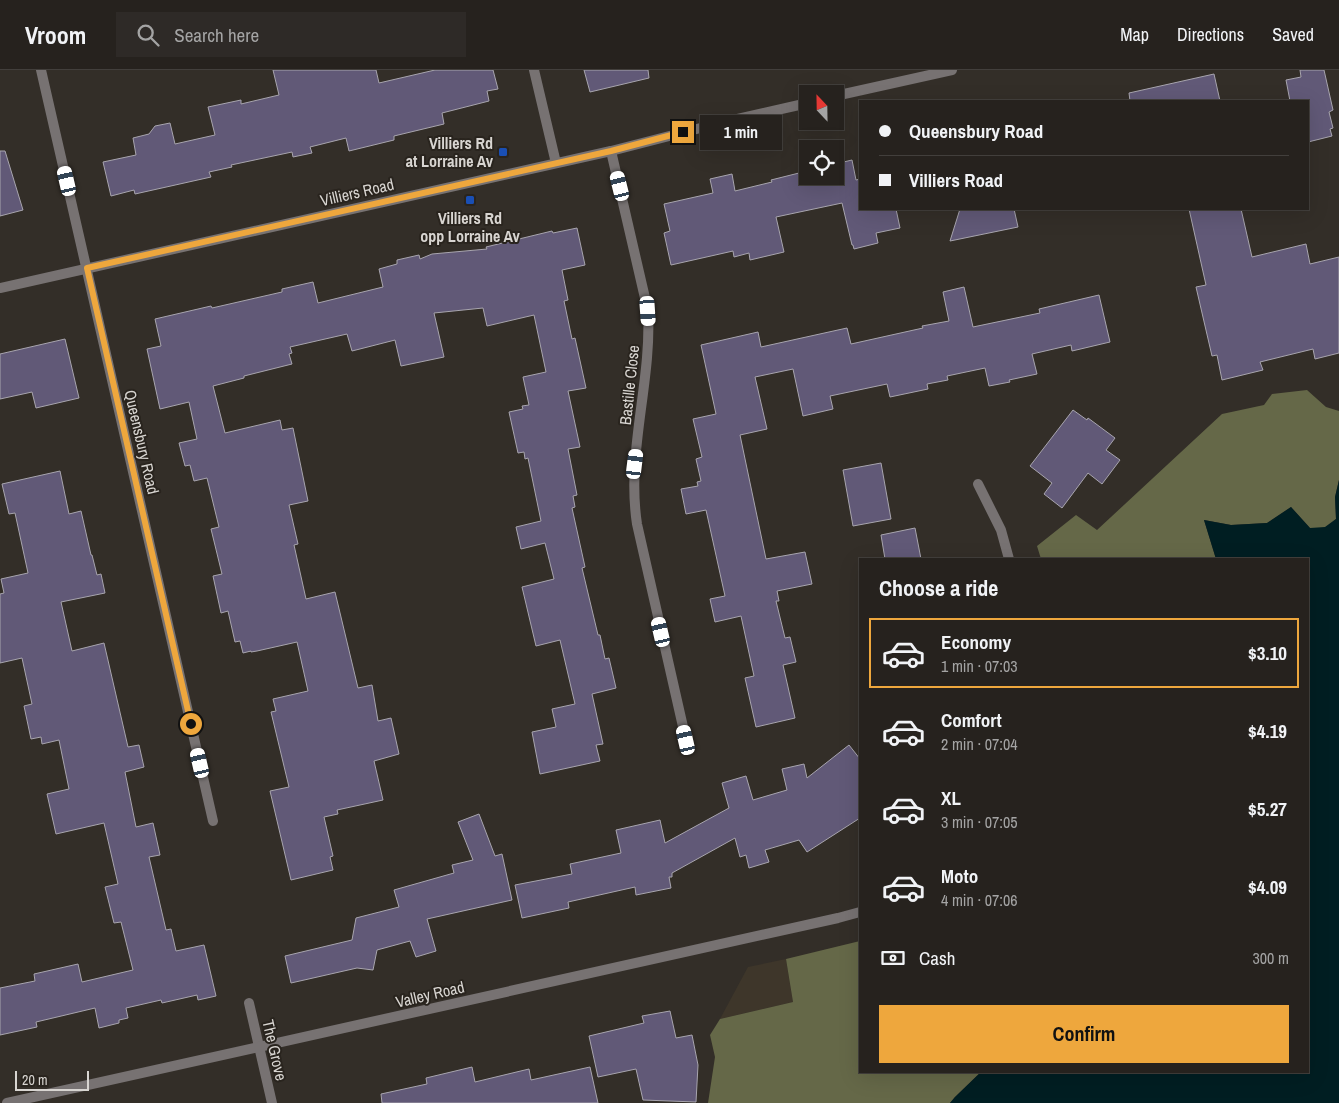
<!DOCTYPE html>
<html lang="en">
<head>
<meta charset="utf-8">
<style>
  :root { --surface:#26221e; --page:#2e2a27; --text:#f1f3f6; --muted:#a4a4a4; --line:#423f3c; --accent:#eea73d }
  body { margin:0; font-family:"Archivo Narrow",sans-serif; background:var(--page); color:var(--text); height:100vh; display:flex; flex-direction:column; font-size:19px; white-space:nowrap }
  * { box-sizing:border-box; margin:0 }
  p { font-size:16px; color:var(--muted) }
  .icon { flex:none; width:28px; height:28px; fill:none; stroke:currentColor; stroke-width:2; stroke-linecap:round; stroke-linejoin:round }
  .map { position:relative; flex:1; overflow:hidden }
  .details { position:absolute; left:859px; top:488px; width:450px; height:515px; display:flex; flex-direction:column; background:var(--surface); border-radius:0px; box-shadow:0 5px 20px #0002,0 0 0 1px var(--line) }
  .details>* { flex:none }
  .guide { position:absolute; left:859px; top:30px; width:450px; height:110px; border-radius:0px; box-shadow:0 5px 20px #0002,0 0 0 1px var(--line); display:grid; align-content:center; height:110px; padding:0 20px; background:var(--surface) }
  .needle { width:32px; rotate:338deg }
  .buttons { position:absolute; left:799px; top:15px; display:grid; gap:10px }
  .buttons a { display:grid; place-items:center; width:45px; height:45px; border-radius:0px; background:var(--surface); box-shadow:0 5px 20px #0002,0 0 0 1px var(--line); font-size:25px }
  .scale { position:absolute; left:15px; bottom:12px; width:74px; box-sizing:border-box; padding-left:5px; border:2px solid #d8d5d1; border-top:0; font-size:14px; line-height:18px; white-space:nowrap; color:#d8d5d1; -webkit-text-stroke:4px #29241e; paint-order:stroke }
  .end { position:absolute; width:22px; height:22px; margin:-11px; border:6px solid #eea73d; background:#111; box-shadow:0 0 0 2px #111 }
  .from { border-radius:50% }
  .bubble { position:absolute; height:35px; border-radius:0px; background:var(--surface); box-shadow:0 5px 20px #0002,0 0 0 1px var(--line); font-size:16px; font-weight:800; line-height:35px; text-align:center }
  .car { position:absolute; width:15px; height:30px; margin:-15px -8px; border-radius:6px; box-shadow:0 0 4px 1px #0007; background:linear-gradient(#fff 24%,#345 0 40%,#fff 0 76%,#345 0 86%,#fff 0) }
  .guide b { display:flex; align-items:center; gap:18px; height:48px; font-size:19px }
  .guide b+b { border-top:1px solid var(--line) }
  .guide i { width:12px; height:12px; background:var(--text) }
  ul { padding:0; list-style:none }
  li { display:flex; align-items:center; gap:15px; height:70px; margin:0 10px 8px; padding:0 10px; border:2px solid transparent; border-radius:0px }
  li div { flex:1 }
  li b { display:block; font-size:19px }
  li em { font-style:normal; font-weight:800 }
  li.current { border-color:var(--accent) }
  li>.icon { width:45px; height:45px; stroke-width:1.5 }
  h2 { padding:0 20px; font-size:22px; line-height:60px }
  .pay { display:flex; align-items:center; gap:12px; height:55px; padding:0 20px; font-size:19px }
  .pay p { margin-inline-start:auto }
  .button { display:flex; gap:10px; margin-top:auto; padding:10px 20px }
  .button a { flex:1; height:58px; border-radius:0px; background:var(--accent); color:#111; font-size:20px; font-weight:800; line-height:58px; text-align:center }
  header { display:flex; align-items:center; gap:30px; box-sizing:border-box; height:70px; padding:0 25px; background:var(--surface); border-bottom:1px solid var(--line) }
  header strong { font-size:24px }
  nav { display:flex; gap:28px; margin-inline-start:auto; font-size:18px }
  .search { width:350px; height:45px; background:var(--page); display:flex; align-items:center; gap:12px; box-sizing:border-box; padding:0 18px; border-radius:0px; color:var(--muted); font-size:19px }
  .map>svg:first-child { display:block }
  .built { fill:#3e362a }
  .forest { fill:#656848 }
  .water { fill:#001e22 }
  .building { fill:#615977; stroke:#a8a5ae }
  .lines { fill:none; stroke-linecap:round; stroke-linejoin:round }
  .street { stroke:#777272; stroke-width:10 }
  .route { stroke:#eea73d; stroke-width:6 }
  .transit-dot { fill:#1a4fb4; stroke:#29241e; stroke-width:2 }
  .labels { text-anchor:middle; stroke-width:4; stroke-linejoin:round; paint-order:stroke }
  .poi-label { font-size:16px; font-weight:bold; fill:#d8d5d1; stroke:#29241e; text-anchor:end }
  .street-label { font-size:16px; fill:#d8d5d1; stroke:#29241e }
</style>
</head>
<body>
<header>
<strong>Vroom</strong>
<div class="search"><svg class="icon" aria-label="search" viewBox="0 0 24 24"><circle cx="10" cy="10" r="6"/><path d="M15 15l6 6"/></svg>Search here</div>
<nav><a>Map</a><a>Directions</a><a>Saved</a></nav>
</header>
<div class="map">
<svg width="1339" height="1033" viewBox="0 0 1339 1033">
  <rect width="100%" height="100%" fill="#332e28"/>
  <polygon class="built" points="786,889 793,932 720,949 748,897"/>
  <g class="forest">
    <polygon points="1307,320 1326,337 1339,341 1339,410 1335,427 1336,449 1325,458 1310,458 1291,437 1267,453 1231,455 1204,450 1216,489 1041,489 1037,476 1076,445 1097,460 1222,344 1264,335 1272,324"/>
    <polygon points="860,871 860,1001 982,1001 955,1027 950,1033 708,1033 715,987 710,965 720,949 793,932 786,889"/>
  </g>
  <polygon class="water" points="1339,410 1339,1033 950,1033 955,1027 982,1001 1308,1001 1308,489 1216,489 1204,450 1231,455 1267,453 1291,437 1310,458 1325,457 1336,449 1335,427"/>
  <g class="building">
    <polygon points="273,0 376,0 379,13 435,0 493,0 498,19 487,21 489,31 442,43 444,54 394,66 394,70 349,81 346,68 310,77 312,83 293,87 292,82 231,95 232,97 209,102 211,107 135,124 134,120 111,126 103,92 136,85 133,68 149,64 155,56 170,53 175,74 215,65 208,37 241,30 241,34 279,25"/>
    <polygon points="584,0 648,0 649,8 590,22"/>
    <polygon points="1300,0 1324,0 1333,40 1329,42 1333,58 1330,59 1332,66 1308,72 1308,31 1290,31 1286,10 1301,7"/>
    <polygon points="1214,4 1220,31 1130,31 1129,23"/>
    <polygon points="0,81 5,81 23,140 0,146"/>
    <polygon points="852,90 856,110 860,109 860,139 896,139 900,158 876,163 878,173 854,179 853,175 852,175 842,133 776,147 784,182 750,190 749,183 734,187 733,181 671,195 664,163 670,161 664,134 713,123 710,109 732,104 735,121 772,112 771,110 799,103 799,106 808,104 808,106 835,106 835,94"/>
    <polygon points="960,139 1014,139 1018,157 950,171"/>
    <polygon points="1189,139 1241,139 1252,187 1306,174 1310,194 1339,187 1339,283 1315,289 1313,279 1260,292 1263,300 1222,310 1217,285 1212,286 1196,217 1206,215"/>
    <polygon points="577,158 585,195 562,200 568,230 564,231 572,269 575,268 586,318 568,321 580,377 568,379 577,425 573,426 575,437 572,438 585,497 582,498 598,565 600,565 605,589 609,588 616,618 592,624 603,674 596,675 600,691 540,704 532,662 556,657 552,639 575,634 560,570 536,576 522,517 554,509 545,473 521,479 516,457 541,451 528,388 525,389 524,382 518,383 509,342 523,339 522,336 529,335 523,307 546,302 534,245 487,256 483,238 434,243 444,287 401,296 395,270 352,281 347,264 290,277 292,283 289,284 292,294 244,306 244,308 213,316 225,363 280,350 282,360 293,358 308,431 289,435 298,474 294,475 306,529 335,522 358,618 372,615 378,651 391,648 399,684 374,691 383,730 337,740 338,744 324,747 333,786 330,787 333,800 291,810 270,721 289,717 271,642 276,641 273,629 308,621 297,572 257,581 251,582 251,581 243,583 240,571 235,572 228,541 221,543 213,506 222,504 211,459 219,457 207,408 194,411 190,395 185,396 179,373 197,369 189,332 160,339 147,279 161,276 155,249 211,236 212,238 282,222 282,219 313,212 318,233 383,217 379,199 397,194 397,190 419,185 420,189 432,184 487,179 486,177 552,161 553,163"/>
    <polygon points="964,217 973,257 1040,243 1039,239 1099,225 1110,272 1072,281 1071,275 1032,284 1037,304 1009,310 1010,312 989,316 985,298 947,306 948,310 927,314 928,319 890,327 887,314 830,326 833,339 803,346 793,299 755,307 767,359 740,365 766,489 805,482 812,514 777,521 779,531 776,531 785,568 790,567 796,592 783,595 795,648 756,657 745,608 754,606 741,546 715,552 710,529 725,526 706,440 686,444 681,419 698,416 697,412 701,411 696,389 702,387 693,349 716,344 701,275 758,262 761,277 847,258 851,274 923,258 922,256 949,251 943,222"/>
    <polygon points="65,269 79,328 36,338 32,322 0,329 0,284"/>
    <polygon points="1073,340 1087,350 1088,348 1115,368 1106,380 1120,390 1102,414 1088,403 1062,438 1044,424 1052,413 1030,396"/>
    <polygon points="881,393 891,449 853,456 843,400"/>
    <polygon points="60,401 69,444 81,441 91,485 92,485 97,505 101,504 105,523 61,532 72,581 104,573 128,677 139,675 144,697 125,702 136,757 153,753 160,785 149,787 166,860 171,859 176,881 204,875 216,926 198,930 197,925 162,933 161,930 126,938 128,948 119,950 119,953 99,958 95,938 36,952 37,957 0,965 0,918 35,911 34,904 78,894 82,912 133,900 121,852 114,853 105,817 118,814 104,753 56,764 47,724 69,719 59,670 42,674 41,667 31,669 24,636 32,634 22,588 0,593 0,524 4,523 1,509 28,503 15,443 9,444 2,414"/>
    <polygon points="915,458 921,489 885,489 881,465"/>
    <polygon points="849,675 860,689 860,748 807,782 799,770 765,780 769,792 749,798 746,785 740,787 735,768 672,803 672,807 669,807 671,818 636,825 635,817 568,832 569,838 522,848 515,815 572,804 570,794 621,783 616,760 660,750 665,773 729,738 722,713 746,706 753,730 787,720 782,699 804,694 807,708"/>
    <polygon points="479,744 495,786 502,784 512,830 427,849 436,881 416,887 410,871 377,880 373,900 357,898 291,913 285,886 352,870 356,848 399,837 394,820 454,803 452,795 473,790 458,752"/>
    <polygon points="670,941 676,968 692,965 698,995 696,1032 643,1030 636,999 598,1007 589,966 644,953 642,946"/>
    <polygon points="472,997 475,1012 529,999 531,1010 590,997 598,1033 382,1033 381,1024 427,1014 426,1008"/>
  </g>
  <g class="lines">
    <g class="street">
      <polyline points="41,0 213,751"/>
      <polyline points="534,0 556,93"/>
      <polyline points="835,26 952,0"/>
      <path d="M611,81L648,241C652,312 626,382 637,454L686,670"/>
      <polyline points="0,218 611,81 720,53 808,33"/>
      <polyline points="978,414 1001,460 1009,489"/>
      <polyline points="249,933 272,1033"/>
      <polyline points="7,1033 838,848 860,842"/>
    </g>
  </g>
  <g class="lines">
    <polyline class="route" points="191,654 87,198 611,81 683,62"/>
  </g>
  <g class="transit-dot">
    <rect x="498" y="77" width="10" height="10" rx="2.5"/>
    <rect x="465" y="125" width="10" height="10" rx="2.5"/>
  </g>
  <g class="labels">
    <g class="poi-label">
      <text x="493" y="79">Villiers Rd<tspan x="493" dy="18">at Lorraine Av</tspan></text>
      <text x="470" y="154" text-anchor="middle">Villiers Rd<tspan x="470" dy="18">opp Lorraine Av</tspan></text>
    </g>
    <g class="street-label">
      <text transform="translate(357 122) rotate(-13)" y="6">Villiers Road</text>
      <text transform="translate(629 315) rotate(-84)" y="6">Bastille Close</text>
      <text transform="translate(142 372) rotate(77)" y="6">Queensbury Road</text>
      <text transform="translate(430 924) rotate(-13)" y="6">Valley Road</text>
      <text transform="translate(275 980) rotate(77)" y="6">The Grove</text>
    </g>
  </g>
</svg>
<div class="buttons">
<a><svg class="needle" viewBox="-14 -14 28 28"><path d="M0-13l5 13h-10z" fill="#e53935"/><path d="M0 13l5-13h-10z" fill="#a4a4a4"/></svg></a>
<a><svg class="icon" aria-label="locate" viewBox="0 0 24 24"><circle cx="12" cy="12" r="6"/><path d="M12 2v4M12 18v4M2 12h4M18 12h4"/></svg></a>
</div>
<div class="scale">20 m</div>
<i class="end from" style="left:191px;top:654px"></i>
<i class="end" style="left:683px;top:62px"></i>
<div class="bubble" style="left:700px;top:45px;width:82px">1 min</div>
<i class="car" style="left:67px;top:111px;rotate:347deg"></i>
<i class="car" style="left:620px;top:116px;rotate:346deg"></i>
<i class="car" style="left:648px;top:241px;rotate:176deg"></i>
<i class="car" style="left:635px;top:394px;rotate:7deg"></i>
<i class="car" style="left:661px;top:562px;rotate:347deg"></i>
<i class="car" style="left:686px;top:670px;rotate:347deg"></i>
<i class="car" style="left:200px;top:693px;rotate:347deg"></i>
<div class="guide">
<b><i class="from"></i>Queensbury Road</b>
<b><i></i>Villiers Road</b>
</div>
<section class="details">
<h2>Choose a ride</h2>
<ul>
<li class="current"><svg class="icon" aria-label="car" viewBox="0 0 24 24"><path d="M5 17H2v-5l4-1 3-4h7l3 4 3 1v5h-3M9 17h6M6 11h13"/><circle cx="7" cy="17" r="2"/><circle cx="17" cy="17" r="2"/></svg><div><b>Economy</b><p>1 min · 07:03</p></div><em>$3.10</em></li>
<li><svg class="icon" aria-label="car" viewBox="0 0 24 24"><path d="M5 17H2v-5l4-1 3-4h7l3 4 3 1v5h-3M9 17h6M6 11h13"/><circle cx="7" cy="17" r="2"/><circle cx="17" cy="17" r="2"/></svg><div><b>Comfort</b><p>2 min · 07:04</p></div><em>$4.19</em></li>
<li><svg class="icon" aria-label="car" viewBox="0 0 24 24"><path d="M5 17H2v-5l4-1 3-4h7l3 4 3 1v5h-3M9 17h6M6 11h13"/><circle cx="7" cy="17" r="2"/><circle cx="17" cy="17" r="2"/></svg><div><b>XL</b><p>3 min · 07:05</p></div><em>$5.27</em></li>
<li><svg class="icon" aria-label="car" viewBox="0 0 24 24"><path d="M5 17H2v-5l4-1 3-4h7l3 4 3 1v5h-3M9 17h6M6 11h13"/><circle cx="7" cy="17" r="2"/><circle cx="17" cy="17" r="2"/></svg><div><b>Moto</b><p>4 min · 07:06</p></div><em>$4.09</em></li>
</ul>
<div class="pay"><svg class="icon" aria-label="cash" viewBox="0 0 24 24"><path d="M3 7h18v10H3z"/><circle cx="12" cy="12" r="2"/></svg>Cash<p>300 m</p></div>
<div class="button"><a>Confirm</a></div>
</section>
</div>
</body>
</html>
